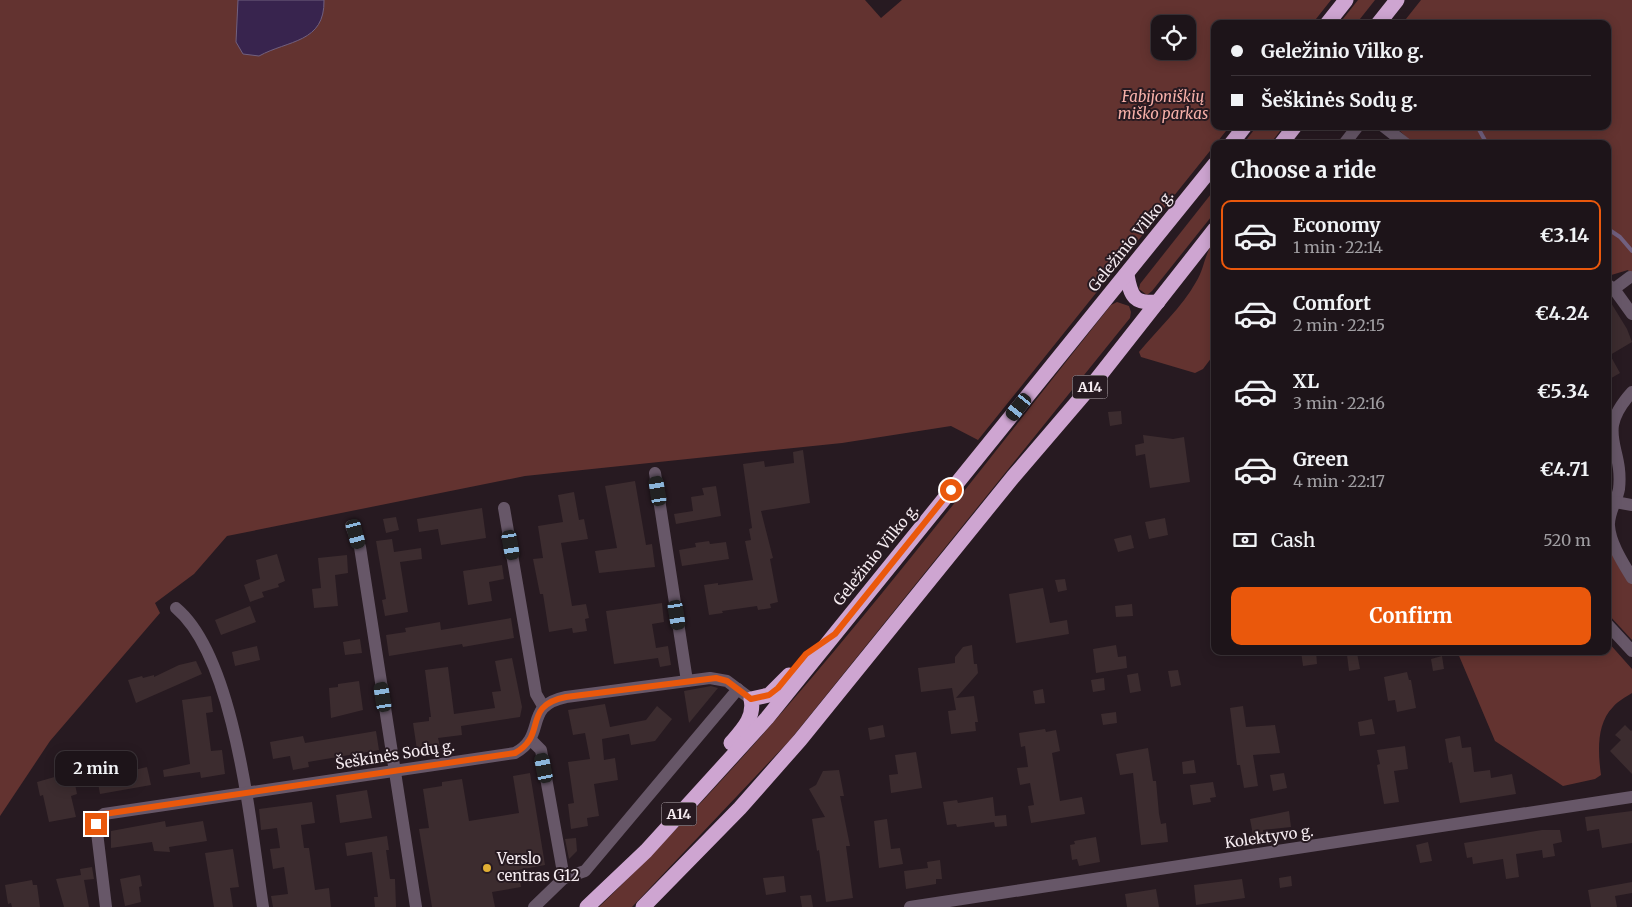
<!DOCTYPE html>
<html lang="en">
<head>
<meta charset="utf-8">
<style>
  :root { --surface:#1d1419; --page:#251d22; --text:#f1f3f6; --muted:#a09ea2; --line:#3b3338; --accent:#ea580c }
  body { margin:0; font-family:Merriweather,serif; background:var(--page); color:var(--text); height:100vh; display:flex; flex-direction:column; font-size:19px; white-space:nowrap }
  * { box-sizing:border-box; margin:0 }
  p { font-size:16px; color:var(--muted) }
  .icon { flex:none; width:28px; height:28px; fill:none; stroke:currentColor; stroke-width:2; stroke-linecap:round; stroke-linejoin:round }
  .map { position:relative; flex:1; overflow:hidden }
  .side { position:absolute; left:1211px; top:140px; width:400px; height:515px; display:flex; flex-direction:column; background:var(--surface); border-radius:10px; box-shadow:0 2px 12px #0003,0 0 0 1px var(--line) }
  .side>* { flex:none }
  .top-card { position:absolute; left:1211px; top:20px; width:400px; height:110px; border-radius:10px; box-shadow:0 2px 12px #0003,0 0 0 1px var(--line); display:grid; align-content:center; height:110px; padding:0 20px; background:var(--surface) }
  .tools { position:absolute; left:1151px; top:15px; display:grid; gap:10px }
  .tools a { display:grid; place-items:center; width:45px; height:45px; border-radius:10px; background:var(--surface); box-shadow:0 2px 12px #0003,0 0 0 1px var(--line); font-size:25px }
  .end { position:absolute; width:22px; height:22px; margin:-11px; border:6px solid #ea580c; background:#fff; box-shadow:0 0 0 2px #fff }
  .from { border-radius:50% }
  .bubble { position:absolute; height:35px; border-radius:10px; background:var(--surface); box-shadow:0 2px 12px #0003,0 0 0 1px var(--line); font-size:16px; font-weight:700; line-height:35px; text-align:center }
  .car { position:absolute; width:15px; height:30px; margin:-15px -8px; border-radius:6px; box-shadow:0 0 4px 1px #0007; background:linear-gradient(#222 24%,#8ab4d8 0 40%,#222 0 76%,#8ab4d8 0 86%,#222 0) }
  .top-card b { display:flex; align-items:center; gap:18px; height:48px; font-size:19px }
  .top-card b+b { border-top:1px solid var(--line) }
  .top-card i { width:12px; height:12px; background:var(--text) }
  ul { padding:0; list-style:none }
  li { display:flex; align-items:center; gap:15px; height:70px; margin:0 10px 8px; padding:0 10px; border:2px solid transparent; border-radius:10px }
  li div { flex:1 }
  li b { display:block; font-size:19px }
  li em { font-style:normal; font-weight:700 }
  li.active { border-color:var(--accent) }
  li>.icon { width:45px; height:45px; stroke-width:1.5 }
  h2 { padding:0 20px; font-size:22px; line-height:60px }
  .pay { display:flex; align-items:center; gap:12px; height:55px; padding:0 20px; font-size:19px }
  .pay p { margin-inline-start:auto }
  .cta { display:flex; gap:10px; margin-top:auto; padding:10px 20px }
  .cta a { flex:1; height:58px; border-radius:10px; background:var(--accent); color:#fff; font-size:20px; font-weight:700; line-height:58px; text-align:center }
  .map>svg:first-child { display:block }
  .green { fill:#633330; fill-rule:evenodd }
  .water { fill:#38244e; stroke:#71607f }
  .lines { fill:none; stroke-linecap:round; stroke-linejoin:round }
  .stream { stroke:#71607f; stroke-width:4 }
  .building { fill:#3c2c2f }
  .minor { stroke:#675768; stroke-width:12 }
  .highway { stroke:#cea5d1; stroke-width:15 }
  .route { stroke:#ea580c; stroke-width:6 }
  .poi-dot { fill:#e1af34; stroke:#271a21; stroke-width:2 }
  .labels { text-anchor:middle; stroke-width:4; stroke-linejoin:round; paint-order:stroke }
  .shield { fill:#271a21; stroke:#b7acb2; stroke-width:1 }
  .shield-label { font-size:14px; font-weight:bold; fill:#f5ebf0 }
  .park-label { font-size:15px; font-style:italic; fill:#f8b1aa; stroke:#271a21 }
  .street-label { font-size:15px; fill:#f5ebf0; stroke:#271a21 }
  .poi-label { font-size:15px; fill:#f5ebf0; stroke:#271a21; text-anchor:start }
</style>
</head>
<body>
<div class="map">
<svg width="1632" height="907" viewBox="0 0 1632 907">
  <rect width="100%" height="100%" fill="#271a21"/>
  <g class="green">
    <path d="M0,0H865L881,18L902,0H1331L1312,24H1215V126H1230L978,440L951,426L842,443L525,476L227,536L194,574L155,603L160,613L50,741L0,816ZM1160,24H1188V51H1160Z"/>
    <polygon points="1358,0 1375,0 1356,24 1339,24"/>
    <polygon points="1421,0 1632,0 1632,276 1628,270 1608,276 1608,144 1413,144 1395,126 1608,126 1608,24 1402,24"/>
    <polygon points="1257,126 1284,126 1270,144 1243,144"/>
    <polygon points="1215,189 1215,212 1152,291 1147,295 1139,289 1140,284"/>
    <path d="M1215,240V353L1203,369L1195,373L1141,357L1139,352C1157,330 1183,306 1196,282C1205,268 1204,253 1215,240Z"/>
    <path d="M1117,302L1129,306L1131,312L1130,318L790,740L632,907H599C789,723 947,511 1111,305Z"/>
    <polygon points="1608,533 1632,567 1632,640 1608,614"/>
    <path d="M1608,642L1632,669V693C1626,697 1618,701 1613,707C1596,724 1598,753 1601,775L1595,779L1563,786L1495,741L1457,651H1608Z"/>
  </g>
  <path class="water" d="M238,0H324C325,43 288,40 259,56L243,54L236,42Z"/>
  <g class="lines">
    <g class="stream">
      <polyline points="1477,126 1487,144"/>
      <polyline points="1608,229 1620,237 1632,251"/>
    </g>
  </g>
  <g class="building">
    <polygon points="1608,298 1627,329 1632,342 1610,355 1620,373 1608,380"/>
    <polygon points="1121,411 1122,424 1110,426 1108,412"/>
    <polygon points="1143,435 1173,439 1184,437 1190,482 1150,488 1145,454 1136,456 1135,445 1144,443"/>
    <polygon points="803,450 810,503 761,511 773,558 770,559 778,602 770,604 771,608 758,610 757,606 722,611 723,613 709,615 704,585 718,583 718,585 753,580 745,541 751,540 749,529 752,528 743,464 764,461 765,467 794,463 793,452"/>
    <polygon points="635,481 646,545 652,544 655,567 599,573 595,551 617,548 605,486"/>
    <polygon points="716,486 721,516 676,524 674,514 693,511 691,497 704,495 702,488"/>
    <polygon points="574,492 579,520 584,519 588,539 561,543 572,606 586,604 589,618 585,619 587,631 573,633 572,628 549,632 543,594 540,594 533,559 543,558 538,526 563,522 558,495"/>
    <polygon points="482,508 486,538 441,545 438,529 419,532 417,519"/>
    <polygon points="396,517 399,530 386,533 383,519"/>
    <polygon points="1165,518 1168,535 1149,539 1145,522"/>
    <polygon points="1131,535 1134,548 1118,552 1114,539"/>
    <polygon points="392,539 394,552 421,548 422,559 400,562 408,612 385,616 382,600 386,599 376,541"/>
    <polygon points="709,541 710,544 726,542 729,559 682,566 679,550 696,547 695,543"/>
    <polygon points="277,554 285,581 278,584 279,587 262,592 264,597 250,602 244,585 260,579 256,560"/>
    <polygon points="347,555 348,573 335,575 338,606 314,608 312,589 321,588 318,558"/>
    <polygon points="502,565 504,579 489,582 492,601 468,605 463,571"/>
    <polygon points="1065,579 1067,590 1058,592 1055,580"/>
    <polygon points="1043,588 1050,623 1067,620 1069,634 1016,643 1009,594"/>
    <polygon points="662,603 664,622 652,624 656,648 668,646 671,665 660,667 658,658 614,664 606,611"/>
    <polygon points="1132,604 1133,616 1116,617 1115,606"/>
    <polygon points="250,606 256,622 221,635 215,620"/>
    <polygon points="511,618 514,638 463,647 462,644 389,656 386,635 406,632 405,628 440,622 441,630"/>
    <polygon points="360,639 362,653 345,655 343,642"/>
    <polygon points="972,645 974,664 977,664 978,673 956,698 974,696 978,722 975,722 976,731 951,734 948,711 956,710 952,688 921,692 918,668 955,663 955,657 963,647"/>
    <polygon points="1116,645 1118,657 1126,656 1127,668 1096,673 1093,649"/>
    <polygon points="257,646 260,660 235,666 232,652"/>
    <polygon points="1301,651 1316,651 1317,664 1303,666"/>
    <polygon points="1357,653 1360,669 1349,671 1347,655"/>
    <polygon points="1442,656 1444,669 1433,671 1431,659"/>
    <polygon points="512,658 522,707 520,717 461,726 462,735 438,738 440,746 417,750 413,723 429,721 429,717 431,717 425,670 448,667 454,714 495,708 492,692 501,691 495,661"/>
    <polygon points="196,661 202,674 136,703 128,680 142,676 143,678 154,675 154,677 179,665"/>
    <polygon points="1178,670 1181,685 1171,687 1168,671"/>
    <polygon points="1407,672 1409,680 1411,680 1416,708 1397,712 1395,700 1388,701 1384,677"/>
    <polygon points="1138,673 1141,691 1130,693 1127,675"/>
    <polygon points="1104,678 1105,690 1093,692 1091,680"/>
    <polygon points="359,681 363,710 331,718 329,688 338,687 338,684"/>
    <polygon points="711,686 718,688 689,723 684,691"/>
    <polygon points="1043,689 1045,703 1035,704 1033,691"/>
    <polygon points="211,696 213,712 206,713 211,751 222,750 225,774 201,778 200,772 164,777 163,770 190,764 182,700"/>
    <polygon points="605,704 610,727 646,720 657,706 672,719 655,741 631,745 629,734 602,739 604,760 615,758 618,780 594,784 599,816 587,818 588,826 571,829 568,804 574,803 568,762 590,759 585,733 573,735 568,710"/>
    <polygon points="1243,706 1246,727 1275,725 1280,753 1253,755 1258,786 1244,788 1240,765 1237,765 1230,708"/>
    <polygon points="1116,712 1117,723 1103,725 1101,714"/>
    <polygon points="1372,719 1375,734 1360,736 1358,722"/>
    <polygon points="883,725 885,737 870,740 868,728"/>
    <polygon points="1625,725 1631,731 1632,730 1632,774 1610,751 1621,740 1615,735"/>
    <polygon points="1045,729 1046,732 1056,730 1060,751 1052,753 1060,801 1082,797 1085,814 1031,823 1028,806 1034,805 1030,783 1020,785 1017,768 1028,767 1025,746 1021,747 1019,733"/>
    <polygon points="376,731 379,750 308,762 309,767 293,770 290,756 273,759 270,742 303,736 305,743"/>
    <polygon points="1460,736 1462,748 1471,747 1474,772 1490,770 1491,778 1512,774 1516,794 1460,803 1452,762 1449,763 1445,739"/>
    <polygon points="1405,746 1408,769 1394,771 1399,802 1384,804 1377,765 1380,764 1377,750"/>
    <polygon points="1148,748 1153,781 1156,781 1159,814 1161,824 1166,823 1168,842 1141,845 1133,773 1120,775 1116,754"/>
    <polygon points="916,752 922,788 891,793 889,775 898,774 895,755"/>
    <polygon points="1194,760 1196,773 1183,774 1182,762"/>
    <polygon points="126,767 126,772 147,767 151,785 100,794 96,772"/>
    <polygon points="839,770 844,796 840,796 850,846 846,846 853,898 826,902 819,850 817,851 812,819 825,817 809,789 816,785 823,771"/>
    <polygon points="530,773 545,865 518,870 521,887 492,892 495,907 432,907 419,829 429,828 423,789 442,786 442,782 462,779 469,821 519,813 513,776"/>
    <polygon points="1284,773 1287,788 1273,791 1270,775"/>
    <polygon points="58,776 60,783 74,779 77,794 71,796 76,817 49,822 43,795 40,796 37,782"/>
    <polygon points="1213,782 1216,797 1210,798 1211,802 1193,805 1190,785"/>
    <polygon points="367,790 372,818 340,823 336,795"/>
    <polygon points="993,797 995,816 1006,815 1007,826 995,827 994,822 957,827 956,824 947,825 943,802 957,800 958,803"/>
    <polygon points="312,802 315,823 301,825 304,848 309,848 315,890 329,888 331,907 273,907 271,896 288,894 284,867 273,869 270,849 280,848 277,828 261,830 259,809"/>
    <polygon points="1289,811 1291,827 1263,830 1263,833 1253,835 1250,819"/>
    <polygon points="1632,811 1632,843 1602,848 1599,829 1587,831 1585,817"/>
    <polygon points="887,819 891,849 900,848 903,864 879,868 874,821"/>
    <polygon points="165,821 166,827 203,821 207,841 169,847 170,852 154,851 152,842 111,848 111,831"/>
    <polygon points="1542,830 1560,830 1562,842 1553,844 1555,856 1543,858 1542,850 1516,854 1519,877 1506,879 1503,859 1473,864 1472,857 1467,858 1464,843"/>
    <polygon points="387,836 389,850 386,850 390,879 395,879 396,907 375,907 374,897 378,897 372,852 347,856 345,843"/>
    <polygon points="1096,837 1100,862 1079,866 1077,859 1072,860 1070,845 1075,844 1074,841"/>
    <polygon points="576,838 577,851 569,859 565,839"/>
    <polygon points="1428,842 1432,861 1420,863 1416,845"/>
    <polygon points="233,849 239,887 230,888 233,907 214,907 205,853"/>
    <polygon points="940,860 942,879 936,879 936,884 906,889 904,871 928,868 927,862"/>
    <polygon points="92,867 94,879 84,880 89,907 64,907 56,879 81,875 80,869"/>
    <polygon points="140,875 142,886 139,887 141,902 125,906 120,879"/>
    <polygon points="784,876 786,892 766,895 763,878"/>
    <polygon points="1291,876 1292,886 1280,888 1279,878"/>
    <polygon points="1242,879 1245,898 1196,905 1194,885"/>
    <polygon points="32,880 33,885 37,885 40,907 12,907 11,903 8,904 5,885"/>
    <polygon points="1632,882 1632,893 1615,896 1617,907 1591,907 1588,890"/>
    <polygon points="1156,889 1159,907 1127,907 1125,894"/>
    <polygon points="811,895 813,907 802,907 800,896"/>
  </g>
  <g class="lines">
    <g class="minor">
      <polyline points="1383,126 1406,144"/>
      <polyline points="1344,144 1358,126"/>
      <polyline points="1608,285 1614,289 1630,277"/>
      <polyline points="1614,289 1632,314"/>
      <path d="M1632,392C1594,434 1624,445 1619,489C1617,501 1608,513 1609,526C1610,543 1623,563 1632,578"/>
      <polyline points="655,473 687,681"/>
      <polyline points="1615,502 1632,505"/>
      <polyline points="504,508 536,694 543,706"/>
      <polyline points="351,526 360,547 416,907"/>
      <path d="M176,608C236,658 251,830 263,907"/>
      <polyline points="1608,625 1632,651"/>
      <polyline points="531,740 541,750 564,878"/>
      <path d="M106,907L96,824V819L104,814L515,753C548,735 522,706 566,697L710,678L727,681L751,699"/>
      <polyline points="534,907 564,878 585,871 738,689"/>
      <polyline points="910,907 1632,797"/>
    </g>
    <g class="highway">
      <polyline points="1327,24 1346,0"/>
      <polyline points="1378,24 1397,0"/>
      <polyline points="1231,144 1245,126"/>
      <polyline points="1281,144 1295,126"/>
      <path d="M1127,275C1131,297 1134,304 1158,302"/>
      <path d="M731,743C743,729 755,717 751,699L769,695L789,675"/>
      <polyline points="587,907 646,851 767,718 1215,164"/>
      <polyline points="643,907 740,808 800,740 1013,477 1097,379 1215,229"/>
    </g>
  </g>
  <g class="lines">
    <path class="route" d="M96,824V819L104,814L515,753C548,735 521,706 566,697L716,678L727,681L751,699L769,695L778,688L806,654L835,634L951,490"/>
  </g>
  <circle class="poi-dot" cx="487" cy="868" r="5"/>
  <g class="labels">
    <g class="shield">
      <rect x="1072.5" y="375.5" width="35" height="23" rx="4"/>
      <rect x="661.5" y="802.5" width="35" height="23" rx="4"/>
    </g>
    <g class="shield-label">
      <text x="1090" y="392">A14</text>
      <text x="679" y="819">A14</text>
    </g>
    <g class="park-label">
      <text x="1163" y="102">Fabijoniškių<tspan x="1163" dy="17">miško parkas</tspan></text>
    </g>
    <g class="street-label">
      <text transform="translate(1131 241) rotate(-51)" y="5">Geležinio Vilko g.</text>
      <text transform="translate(876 555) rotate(-51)" y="5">Geležinio Vilko g.</text>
      <text transform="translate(395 755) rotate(-9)" y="5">Šeškinės Sodų g.</text>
      <text transform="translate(1269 837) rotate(-8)" y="5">Kolektyvo g.</text>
    </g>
    <g class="poi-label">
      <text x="497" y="864">Verslo<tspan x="497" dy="17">centras G12</tspan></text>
    </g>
  </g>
</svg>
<div class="tools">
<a><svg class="icon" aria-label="locate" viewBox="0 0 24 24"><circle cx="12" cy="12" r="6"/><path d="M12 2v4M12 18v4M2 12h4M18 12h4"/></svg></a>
</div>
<i class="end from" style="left:951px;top:490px"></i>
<i class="end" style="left:96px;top:824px"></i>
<div class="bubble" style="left:55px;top:751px;width:82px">2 min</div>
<i class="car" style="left:1019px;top:407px;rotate:219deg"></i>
<i class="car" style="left:658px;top:491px;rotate:351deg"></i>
<i class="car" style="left:356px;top:534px;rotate:165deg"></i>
<i class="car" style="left:511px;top:545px;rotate:170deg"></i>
<i class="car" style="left:677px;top:615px;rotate:171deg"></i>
<i class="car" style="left:383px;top:697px;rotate:351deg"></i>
<i class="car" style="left:544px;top:768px;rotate:349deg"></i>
<div class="top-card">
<b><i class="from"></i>Geležinio Vilko g.</b>
<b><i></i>Šeškinės Sodų g.</b>
</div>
<section class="side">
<h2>Choose a ride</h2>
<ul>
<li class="active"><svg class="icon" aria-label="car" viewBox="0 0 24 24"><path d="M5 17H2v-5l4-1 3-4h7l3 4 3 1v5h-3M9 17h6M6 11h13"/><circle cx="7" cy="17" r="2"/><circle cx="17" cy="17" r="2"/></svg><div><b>Economy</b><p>1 min · 22:14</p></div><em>€3.14</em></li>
<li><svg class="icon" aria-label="car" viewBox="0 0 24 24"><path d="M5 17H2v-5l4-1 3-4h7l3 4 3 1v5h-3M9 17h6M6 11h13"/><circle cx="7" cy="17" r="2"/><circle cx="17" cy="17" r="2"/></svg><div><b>Comfort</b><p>2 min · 22:15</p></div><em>€4.24</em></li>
<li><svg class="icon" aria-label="car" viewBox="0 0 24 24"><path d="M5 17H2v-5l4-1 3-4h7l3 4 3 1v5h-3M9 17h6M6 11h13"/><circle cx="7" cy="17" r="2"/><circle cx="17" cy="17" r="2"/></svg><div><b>XL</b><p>3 min · 22:16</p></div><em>€5.34</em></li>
<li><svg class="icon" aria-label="car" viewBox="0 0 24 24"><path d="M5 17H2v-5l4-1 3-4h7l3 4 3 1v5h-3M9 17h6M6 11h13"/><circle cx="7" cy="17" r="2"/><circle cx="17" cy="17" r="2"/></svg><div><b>Green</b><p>4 min · 22:17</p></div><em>€4.71</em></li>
</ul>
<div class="pay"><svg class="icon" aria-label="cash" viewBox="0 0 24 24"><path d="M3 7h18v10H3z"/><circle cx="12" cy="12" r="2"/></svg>Cash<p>520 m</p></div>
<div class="cta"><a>Confirm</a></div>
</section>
</div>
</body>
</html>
